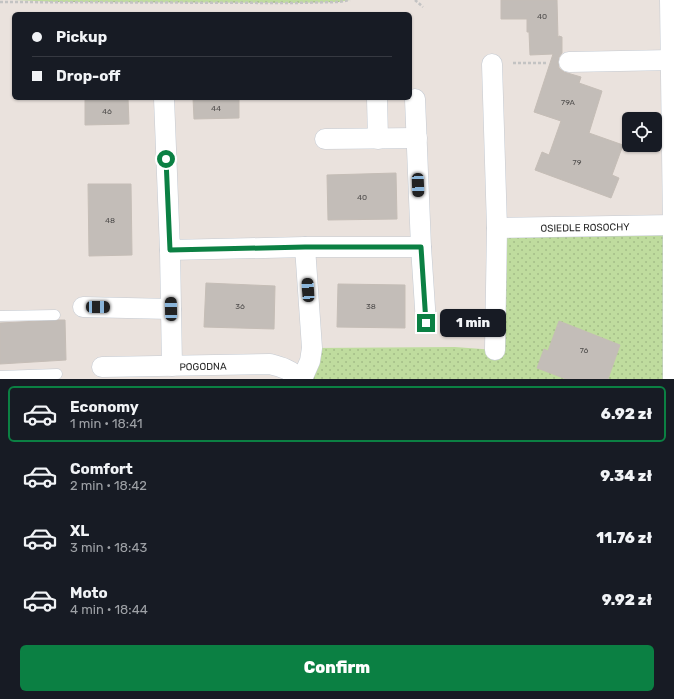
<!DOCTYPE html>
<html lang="en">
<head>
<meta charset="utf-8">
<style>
  :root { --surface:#171b24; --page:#242831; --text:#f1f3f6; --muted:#9ea1a6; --line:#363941; --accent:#0b8043 }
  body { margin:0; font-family:Rubik,sans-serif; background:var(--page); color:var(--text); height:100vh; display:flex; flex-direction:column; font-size:15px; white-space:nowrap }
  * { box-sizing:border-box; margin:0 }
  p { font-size:13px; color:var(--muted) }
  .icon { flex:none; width:22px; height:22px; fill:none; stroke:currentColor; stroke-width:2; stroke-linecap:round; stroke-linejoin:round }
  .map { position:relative; height:379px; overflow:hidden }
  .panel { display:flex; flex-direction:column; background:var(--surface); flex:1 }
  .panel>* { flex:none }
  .guide { position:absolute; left:12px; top:12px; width:400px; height:88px; border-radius:6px; box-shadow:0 1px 3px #0004; display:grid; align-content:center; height:88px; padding:0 20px; background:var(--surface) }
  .controls { position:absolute; left:622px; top:112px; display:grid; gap:8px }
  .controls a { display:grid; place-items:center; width:40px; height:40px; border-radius:6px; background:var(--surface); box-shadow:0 1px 3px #0004; font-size:20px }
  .end { position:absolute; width:18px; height:18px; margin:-9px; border:5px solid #0b8043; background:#fff; box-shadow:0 0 0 2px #fff }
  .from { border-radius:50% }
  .bubble { position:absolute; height:28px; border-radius:6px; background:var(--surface); box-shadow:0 1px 3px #0004; font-size:13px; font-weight:800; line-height:28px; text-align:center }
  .car { position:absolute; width:12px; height:24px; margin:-12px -6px; border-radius:5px; box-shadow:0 0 3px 1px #0007; background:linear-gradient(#222 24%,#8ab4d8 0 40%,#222 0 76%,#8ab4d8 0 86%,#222 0) }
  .guide b { display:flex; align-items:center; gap:14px; height:38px; font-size:15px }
  .guide b+b { border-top:1px solid var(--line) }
  .guide i { width:10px; height:10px; background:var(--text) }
  ul { padding:7px 0 0; list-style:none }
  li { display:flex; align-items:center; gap:12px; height:56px; margin:0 8px 6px; padding:0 12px; border:2px solid transparent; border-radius:6px }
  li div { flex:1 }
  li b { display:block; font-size:15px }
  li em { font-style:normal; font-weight:800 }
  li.active { border-color:var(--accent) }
  li>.icon { width:36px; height:36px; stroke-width:1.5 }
  .cta { display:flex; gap:8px; margin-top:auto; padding:8px 20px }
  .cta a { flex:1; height:46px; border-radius:6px; background:var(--accent); color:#fff; font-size:16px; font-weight:800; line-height:46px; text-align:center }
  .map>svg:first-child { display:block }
  .grass { fill:url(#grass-dots) }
  .building { fill:#c3bdb8; stroke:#c5bdb6 }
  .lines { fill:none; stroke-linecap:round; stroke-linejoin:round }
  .service-casing { stroke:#c4cad2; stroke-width:11 }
  .minor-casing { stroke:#c4cad2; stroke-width:21 }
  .path { stroke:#c3c3c3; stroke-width:2.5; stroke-dasharray:3 2; stroke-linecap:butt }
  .service { stroke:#fff; stroke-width:10 }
  .minor { stroke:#fff; stroke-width:20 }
  .route { stroke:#0b8043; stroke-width:5 }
  .labels { text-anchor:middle; stroke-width:4; stroke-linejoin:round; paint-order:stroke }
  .number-label { font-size:8px; fill:#504e4d }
  .street-label { font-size:10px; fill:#292929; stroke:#fff }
</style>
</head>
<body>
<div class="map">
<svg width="674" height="379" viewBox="0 0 674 379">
  <defs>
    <pattern id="grass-dots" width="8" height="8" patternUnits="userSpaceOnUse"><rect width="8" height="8" fill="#bfdc9e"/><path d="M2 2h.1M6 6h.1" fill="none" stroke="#a4bd88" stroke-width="1.8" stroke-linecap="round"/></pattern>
  </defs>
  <rect width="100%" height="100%" fill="#eae2dd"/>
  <g class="grass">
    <polygon points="14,0 350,0 339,2 293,3 57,2"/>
    <polygon points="673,225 673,379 302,379 312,348 455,347 495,350 497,228"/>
  </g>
  <g class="building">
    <polygon points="501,0 557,0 558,38 559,36 562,37 562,53 559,57 558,62 559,68 564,72 581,77 579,83 602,91 589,133 623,145 612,175 619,178 611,198 535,170 542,152 549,155 561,121 534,112 553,54 530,55 529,32 527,32 527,19 501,19"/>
    <polygon points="85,98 128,98 129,124 85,125"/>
    <polygon points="193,98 239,98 239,118 194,119"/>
    <polygon points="396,173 397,219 328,220 327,175"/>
    <polygon points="88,184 131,184 132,255 89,256"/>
    <polygon points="206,283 275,286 274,329 204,327"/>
    <polygon points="338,284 405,285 405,328 337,327"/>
    <polygon points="58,320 65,320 66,360 0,364 0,323"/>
    <polygon points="559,321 620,345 608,379 566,379 537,368 544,349 548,351"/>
  </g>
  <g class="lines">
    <g class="service-casing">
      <g id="service">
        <polyline points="0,316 55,315"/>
        <polyline points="0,376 57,374"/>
      </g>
    </g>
    <g class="minor-casing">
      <g id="minor">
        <polyline points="670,0 673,225 673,379"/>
        <polyline points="569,62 671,60"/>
        <polyline points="492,64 497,228 495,350"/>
        <polyline points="164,98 170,250 305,247 312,348 310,361 302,379"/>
        <polyline points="377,98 378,139"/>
        <polyline points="415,99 421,247 426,323"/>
        <polyline points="325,139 417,138"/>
        <polyline points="497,228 673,225"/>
        <polyline points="305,247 421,247"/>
        <polyline points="170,250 172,366"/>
        <polyline points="83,307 171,309"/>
        <path d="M102,367L270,364C282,367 291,370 300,379"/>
      </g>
    </g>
    <g class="path">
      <polyline points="415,0 423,7"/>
      <polyline points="0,2 293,3 339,2 350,0"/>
      <polyline points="513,63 548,63"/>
    </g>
    <use href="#service" class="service"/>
    <use href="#minor" class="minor"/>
  </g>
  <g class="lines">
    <polyline class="route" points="166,159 170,250 305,247 421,247 426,323"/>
  </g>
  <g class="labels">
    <g class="number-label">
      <text x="542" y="19">40</text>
      <text x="568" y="105">79A</text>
      <text x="216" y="111">44</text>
      <text x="107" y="114">46</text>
      <text x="577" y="165">79</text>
      <text x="362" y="200">40</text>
      <text x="110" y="223">48</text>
      <text x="240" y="309">36</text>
      <text x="371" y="309">38</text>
      <text x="584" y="353">76</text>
    </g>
    <g class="street-label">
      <text transform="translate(585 227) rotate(-1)" y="4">OSIEDLE ROSOCHY</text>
      <text transform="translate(203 366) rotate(-1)" y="4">POGODNA</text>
    </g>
  </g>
</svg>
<div class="controls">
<a><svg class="icon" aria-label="locate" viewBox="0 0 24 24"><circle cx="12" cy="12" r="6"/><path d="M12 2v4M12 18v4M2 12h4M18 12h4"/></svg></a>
</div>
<i class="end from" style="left:166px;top:159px"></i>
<i class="end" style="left:426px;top:323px"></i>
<div class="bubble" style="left:440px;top:309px;width:66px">1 min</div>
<i class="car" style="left:418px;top:185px;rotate:178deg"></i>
<i class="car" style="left:308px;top:290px;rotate:356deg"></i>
<i class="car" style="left:98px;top:307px;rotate:91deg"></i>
<i class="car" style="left:171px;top:309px;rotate:359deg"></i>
<div class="guide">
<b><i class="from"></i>Pickup</b>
<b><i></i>Drop-off</b>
</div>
</div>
<section class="panel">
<ul>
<li class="active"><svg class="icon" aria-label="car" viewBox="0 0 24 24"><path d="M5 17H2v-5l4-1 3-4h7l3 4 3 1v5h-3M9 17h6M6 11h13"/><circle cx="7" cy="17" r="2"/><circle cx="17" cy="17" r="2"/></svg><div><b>Economy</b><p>1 min · 18:41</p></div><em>6.92 zł</em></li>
<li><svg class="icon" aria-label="car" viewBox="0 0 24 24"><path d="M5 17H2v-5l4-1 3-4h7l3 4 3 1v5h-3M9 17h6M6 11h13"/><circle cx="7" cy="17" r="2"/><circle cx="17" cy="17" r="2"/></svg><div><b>Comfort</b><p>2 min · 18:42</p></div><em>9.34 zł</em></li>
<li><svg class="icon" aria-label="car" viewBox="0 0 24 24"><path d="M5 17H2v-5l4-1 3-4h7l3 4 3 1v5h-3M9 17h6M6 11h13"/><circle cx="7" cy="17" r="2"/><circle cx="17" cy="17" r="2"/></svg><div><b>XL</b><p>3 min · 18:43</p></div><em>11.76 zł</em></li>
<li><svg class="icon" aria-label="car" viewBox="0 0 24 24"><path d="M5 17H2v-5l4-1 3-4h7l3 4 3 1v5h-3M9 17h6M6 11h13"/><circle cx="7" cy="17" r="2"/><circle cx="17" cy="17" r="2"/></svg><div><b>Moto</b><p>4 min · 18:44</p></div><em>9.92 zł</em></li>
</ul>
<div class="cta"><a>Confirm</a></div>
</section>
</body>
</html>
